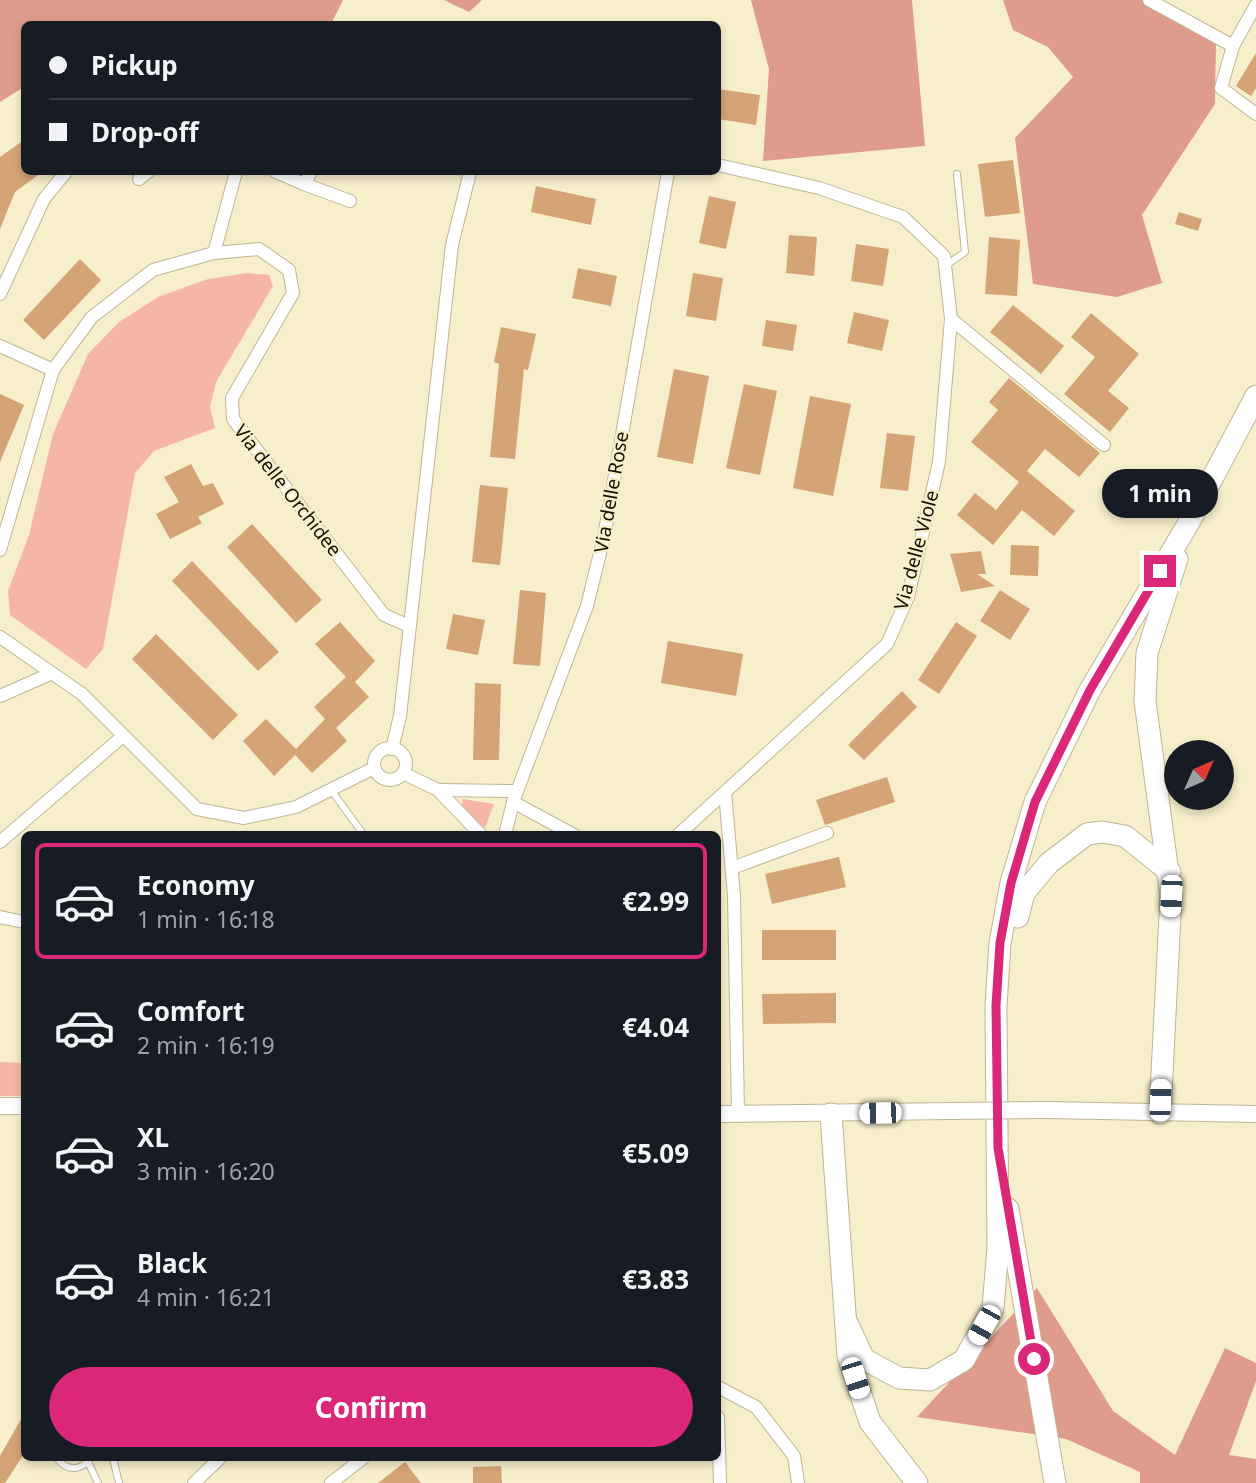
<!DOCTYPE html>
<html lang="en">
<head>
<meta charset="utf-8">
<style>
  :root { --surface:#171b24; --page:#20242c; --text:#f1f3f6; --muted:#9ea1a6; --line:#363941; --accent:#db2777 }
  body { margin:0; font-family:"Noto Sans",sans-serif; background:var(--page); color:var(--text); height:100vh; display:flex; flex-direction:column; font-size:26px; white-space:nowrap }
  * { box-sizing:border-box; margin:0 }
  p { font-size:23px; color:var(--muted) }
  .icon { flex:none; width:38px; height:38px; fill:none; stroke:currentColor; stroke-width:2; stroke-linecap:round; stroke-linejoin:round }
  .map { position:relative; flex:1; overflow:hidden }
  .sheet { position:absolute; left:21px; top:831px; width:700px; height:630px; display:flex; flex-direction:column; background:var(--surface); border-radius:10px; box-shadow:0 4px 10px #0003 }
  .sheet>* { flex:none }
  .banner { position:absolute; left:21px; top:21px; width:700px; height:154px; border-radius:10px; box-shadow:0 4px 10px #0003; display:grid; align-content:center; height:154px; padding:0 28px; background:var(--surface) }
  .needle { width:46px; rotate:45deg }
  .buttons { position:absolute; left:1164px; top:740px; display:grid; gap:14px }
  .buttons a { display:grid; place-items:center; width:70px; height:70px; border-radius:50%; background:var(--surface); box-shadow:0 4px 10px #0003; font-size:35px }
  .end { position:absolute; width:32px; height:32px; margin:-16px; border:9px solid #db2777; background:#fff; box-shadow:0 0 0 4px #fff }
  .from { border-radius:50% }
  .bubble { position:absolute; height:49px; border-radius:24px; background:var(--surface); box-shadow:0 4px 10px #0003; font-size:23px; font-weight:700; line-height:49px; text-align:center }
  .car { position:absolute; width:21px; height:42px; margin:-21px -10px; border-radius:9px; box-shadow:0 0 5px 2px #0007; background:linear-gradient(#fff 24%,#345 0 40%,#fff 0 76%,#345 0 86%,#fff 0) }
  .banner b { display:flex; align-items:center; gap:24px; height:66px; font-size:26px }
  .banner b+b { border-top:2px solid var(--line) }
  .banner i { width:18px; height:18px; background:var(--text) }
  ul { padding:12px 0 0; list-style:none }
  li { display:flex; align-items:center; gap:21px; height:116px; margin:0 14px 10px; padding:0 14px; border:4px solid transparent; border-radius:10px }
  li div { flex:1 }
  li b { display:block; font-size:26px }
  li em { font-style:normal; font-weight:700 }
  li.current { border-color:var(--accent) }
  li>.icon { width:63px; height:63px; stroke-width:1.5 }
  .primary-button { display:flex; gap:14px; margin-top:auto; padding:14px 28px }
  .primary-button a { flex:1; height:80px; border-radius:42px; background:var(--accent); color:#fff; font-size:28px; font-weight:700; line-height:80px; text-align:center }
  .map>svg:first-child { display:block }
  .green { fill:#f6b6a7 }
  .forest { fill:#df9b8c }
  .building { fill:#d5a476 }
  .lines { fill:none; stroke-linecap:round; stroke-linejoin:round }
  .service-casing { stroke:#bfb695; stroke-width:8 }
  .minor-casing { stroke:#bfb695; stroke-width:14 }
  .tertiary-casing { stroke:#bfb695; stroke-width:18 }
  .trunk-casing { stroke:#bfb695; stroke-width:23 }
  .service { stroke:#fff; stroke-width:6 }
  .minor { stroke:#fff; stroke-width:12 }
  .tertiary { stroke:#fff; stroke-width:16 }
  .trunk { stroke:#fff; stroke-width:21 }
  .tertiary-bridge-casing { stroke:#bfb695; stroke-width:18; stroke-linecap:butt }
  .tertiary-bridge { stroke:#fff; stroke-width:16 }
  .route { stroke:#db2777; stroke-width:9 }
  .labels { text-anchor:middle; stroke-width:5; stroke-linejoin:round; paint-order:stroke }
  .street-label { font-size:19px; fill:#151106; stroke:#f7eecc }
</style>
</head>
<body>
<div class="map">
<svg width="1256" height="1483" viewBox="0 0 1256 1483">
  <rect width="100%" height="100%" fill="#f7eecc"/>
  <g class="green">
    <polygon points="247,273 269,275 273,286 216,382 210,407 215,428 154,451 135,473 103,649 86,669 10,615 8,591 29,535 53,434 88,354 119,322 158,297 208,279"/>
    <polygon points="463,799 494,804 485,828 461,808"/>
    <polygon points="0,1062 24,1063 24,1096 0,1096"/>
  </g>
  <g class="forest">
    <polygon points="0,0 343,0 331,24 24,24 24,87 0,102"/>
    <polygon points="444,0 482,0 469,12"/>
    <polygon points="751,0 912,0 925,146 763,161 769,69"/>
    <polygon points="1003,0 1151,0 1216,39 1215,104 1142,215 1162,283 1117,297 1033,284 1015,138 1073,77 1048,47 1013,30"/>
    <polygon points="1037,1288 1113,1411 1175,1455 1225,1348 1256,1363 1256,1381 1229,1455 1256,1459 1256,1483 1140,1483 1140,1472 1066,1439 917,1417"/>
  </g>
  <g class="building">
    <polygon points="1256,53 1256,88 1251,96 1236,86"/>
    <polygon points="718,89 760,95 756,125 718,119"/>
    <polygon points="24,140 24,172 42,172 15,192 0,229 0,157"/>
    <polygon points="1013,160 1020,213 985,217 978,164"/>
    <polygon points="536,186 596,199 591,225 531,212"/>
    <polygon points="709,196 736,202 726,249 699,243"/>
    <polygon points="1179,212 1202,219 1198,231 1175,224"/>
    <polygon points="789,235 817,237 814,276 786,273"/>
    <polygon points="989,237 1020,240 1017,296 985,294"/>
    <polygon points="856,244 889,249 883,286 851,281"/>
    <polygon points="80,259 101,280 44,340 23,320"/>
    <polygon points="578,268 617,276 611,306 572,298"/>
    <polygon points="693,273 723,278 716,321 686,316"/>
    <polygon points="1013,305 1064,346 1041,374 990,332"/>
    <polygon points="854,312 889,320 882,351 847,343"/>
    <polygon points="1091,313 1139,354 1108,391 1129,408 1110,432 1064,394 1095,357 1071,337"/>
    <polygon points="766,320 797,325 793,351 762,346"/>
    <polygon points="501,327 536,334 528,370 524,369 515,459 490,457 499,364 494,362"/>
    <polygon points="674,369 709,376 693,464 657,457"/>
    <polygon points="1009,378 1100,453 1079,477 1045,449 1027,471 1075,511 1054,536 1022,510 993,545 957,515 975,493 996,510 1019,482 971,442 998,410 989,402"/>
    <polygon points="744,384 777,391 760,475 726,468"/>
    <polygon points="0,394 24,405 0,462"/>
    <polygon points="810,396 851,404 833,496 793,488"/>
    <polygon points="887,433 915,436 908,491 880,488"/>
    <polygon points="191,464 203,486 213,483 224,504 198,517 202,523 170,539 156,514 179,502 164,477"/>
    <polygon points="480,485 508,488 500,565 472,562"/>
    <polygon points="252,524 322,600 296,623 227,547"/>
    <polygon points="1011,545 1039,546 1038,576 1010,575"/>
    <polygon points="981,551 986,574 977,574 995,586 961,592 950,554"/>
    <polygon points="192,561 279,652 258,671 172,581"/>
    <polygon points="520,590 546,593 540,666 513,664"/>
    <polygon points="1000,590 1030,609 1010,640 980,621"/>
    <polygon points="453,614 485,620 478,655 446,649"/>
    <polygon points="340,622 375,661 355,682 369,697 336,728 347,741 312,773 295,755 274,776 243,741 266,719 296,749 325,719 314,707 346,677 315,644"/>
    <polygon points="956,622 977,636 939,694 918,680"/>
    <polygon points="156,634 238,715 213,740 132,659"/>
    <polygon points="668,641 743,654 736,696 661,683"/>
    <polygon points="475,683 501,684 499,760 473,760"/>
    <polygon points="902,691 917,707 864,760 848,745"/>
    <polygon points="887,777 895,802 825,825 816,800"/>
    <polygon points="839,857 846,887 772,904 765,874"/>
    <rect x="762" y="930" width="74" height="30"/>
    <polygon points="836,993 836,1023 763,1024 762,994"/>
    <polygon points="24,1414 24,1454 5,1483 0,1483 0,1456"/>
    <polygon points="405,1462 421,1483 378,1483"/>
    <polygon points="501,1466 502,1483 473,1483 473,1467"/>
  </g>
  <g class="lines">
    <g class="service-casing">
      <g id="service">
        <polyline points="945,266 965,252 957,174"/>
        <polyline points="331,790 364,835"/>
        <path d="M57,1458C66,1471 81,1472 90,1458"/>
        <polyline points="113,1458 119,1483"/>
        <polyline points="88,1462 98,1483"/>
      </g>
    </g>
    <g class="minor-casing">
      <g id="minor">
        <polyline points="1149,0 1233,46"/>
        <polyline points="1256,5 1233,46 1221,88 1256,114"/>
        <polyline points="276,172 304,184 311,172"/>
        <polyline points="139,179 148,172"/>
        <polyline points="304,184 350,201"/>
        <polyline points="214,253 236,172"/>
        <polyline points="0,294 44,199 66,172"/>
        <polyline points="951,319 1104,445"/>
        <polyline points="0,346 53,370"/>
        <polyline points="0,550 53,370 92,317 153,270 214,253 259,249 289,270 293,293 232,398 233,419 384,615 409,626"/>
        <polyline points="0,637 82,694 197,809 244,818 296,807 374,768"/>
        <polyline points="0,696 50,674"/>
        <circle cx="390" cy="764" r="16"/>
        <polyline points="392,749 400,716 452,245 470,172"/>
        <polyline points="403,773 438,790 481,835"/>
        <polyline points="438,790 517,791"/>
        <polyline points="725,792 734,896 738,1114"/>
        <polyline points="513,802 574,835"/>
        <polyline points="505,835 513,802 587,606 604,537 668,172"/>
        <polyline points="678,835 887,644 908,597 939,462 951,319 944,256 903,217 819,188 718,165"/>
        <polyline points="0,842 123,736"/>
        <polyline points="732,868 827,833"/>
        <polyline points="0,917 24,922"/>
        <polyline points="718,1387 756,1407 794,1456 798,1483"/>
        <polyline points="718,1417 720,1483"/>
        <polyline points="194,1483 220,1458"/>
        <polyline points="331,1483 363,1458"/>
      </g>
    </g>
    <g class="tertiary-casing">
      <g id="tertiary">
        <polyline points="0,1106 24,1106"/>
        <polyline points="1047,1110 1256,1114"/>
        <polyline points="718,1114 951,1111"/>
      </g>
    </g>
    <g class="trunk-casing">
      <g id="trunk">
        <polyline points="1018,917 1024,893 1049,863 1087,834 1102,832 1125,836 1170,872"/>
        <polyline points="1160,1113 1171,896 1145,701 1147,653 1177,559"/>
        <polyline points="831,1114 848,1356 870,1422 917,1483"/>
        <polyline points="1008,1209 1055,1483"/>
        <polyline points="847,1323 864,1359 899,1378 930,1380 964,1360 993,1308 998,1248 996,1006 1000,943 1011,883 1035,802 1090,690 1188,524 1256,396"/>
      </g>
    </g>
    <use href="#service" class="service"/>
    <use href="#minor" class="minor"/>
    <use href="#tertiary" class="tertiary"/>
    <use href="#trunk" class="trunk"/>
    <g class="tertiary-bridge-casing">
      <polyline id="tertiary-bridge" points="951,1111 1047,1110"/>
    </g>
    <use href="#tertiary-bridge" class="tertiary-bridge"/>
  </g>
  <g class="lines">
    <polyline class="route" points="1034,1359 998,1148 996,1006 1000,943 1011,883 1035,802 1090,690 1160,571"/>
  </g>
  <g class="labels">
    <g class="street-label">
      <text transform="translate(288 490) rotate(52)" y="7">Via delle Orchidee</text>
      <text transform="translate(611 492) rotate(-80)" y="7">Via delle Rose</text>
      <text transform="translate(916 550) rotate(-75)" y="7">Via delle Viole</text>
    </g>
  </g>
</svg>
<div class="buttons">
<a><svg class="needle" viewBox="-14 -14 28 28"><path d="M0-13l5 13h-10z" fill="#e53935"/><path d="M0 13l5-13h-10z" fill="#9ea1a6"/></svg></a>
</div>
<i class="end from" style="left:1034px;top:1359px"></i>
<i class="end" style="left:1160px;top:571px"></i>
<div class="bubble" style="left:1102px;top:469px;width:116px">1 min</div>
<i class="car" style="left:1171px;top:896px;rotate:183deg"></i>
<i class="car" style="left:1160px;top:1100px;rotate:2deg"></i>
<i class="car" style="left:880px;top:1113px;rotate:269deg"></i>
<i class="car" style="left:984px;top:1325px;rotate:209deg"></i>
<i class="car" style="left:855px;top:1378px;rotate:162deg"></i>
<div class="banner">
<b><i class="from"></i>Pickup</b>
<b><i></i>Drop-off</b>
</div>
<section class="sheet">
<ul>
<li class="current"><svg class="icon" aria-label="car" viewBox="0 0 24 24"><path d="M5 17H2v-5l4-1 3-4h7l3 4 3 1v5h-3M9 17h6M6 11h13"/><circle cx="7" cy="17" r="2"/><circle cx="17" cy="17" r="2"/></svg><div><b>Economy</b><p>1 min · 16:18</p></div><em>€2.99</em></li>
<li><svg class="icon" aria-label="car" viewBox="0 0 24 24"><path d="M5 17H2v-5l4-1 3-4h7l3 4 3 1v5h-3M9 17h6M6 11h13"/><circle cx="7" cy="17" r="2"/><circle cx="17" cy="17" r="2"/></svg><div><b>Comfort</b><p>2 min · 16:19</p></div><em>€4.04</em></li>
<li><svg class="icon" aria-label="car" viewBox="0 0 24 24"><path d="M5 17H2v-5l4-1 3-4h7l3 4 3 1v5h-3M9 17h6M6 11h13"/><circle cx="7" cy="17" r="2"/><circle cx="17" cy="17" r="2"/></svg><div><b>XL</b><p>3 min · 16:20</p></div><em>€5.09</em></li>
<li><svg class="icon" aria-label="car" viewBox="0 0 24 24"><path d="M5 17H2v-5l4-1 3-4h7l3 4 3 1v5h-3M9 17h6M6 11h13"/><circle cx="7" cy="17" r="2"/><circle cx="17" cy="17" r="2"/></svg><div><b>Black</b><p>4 min · 16:21</p></div><em>€3.83</em></li>
</ul>
<div class="primary-button"><a>Confirm</a></div>
</section>
</div>
</body>
</html>
